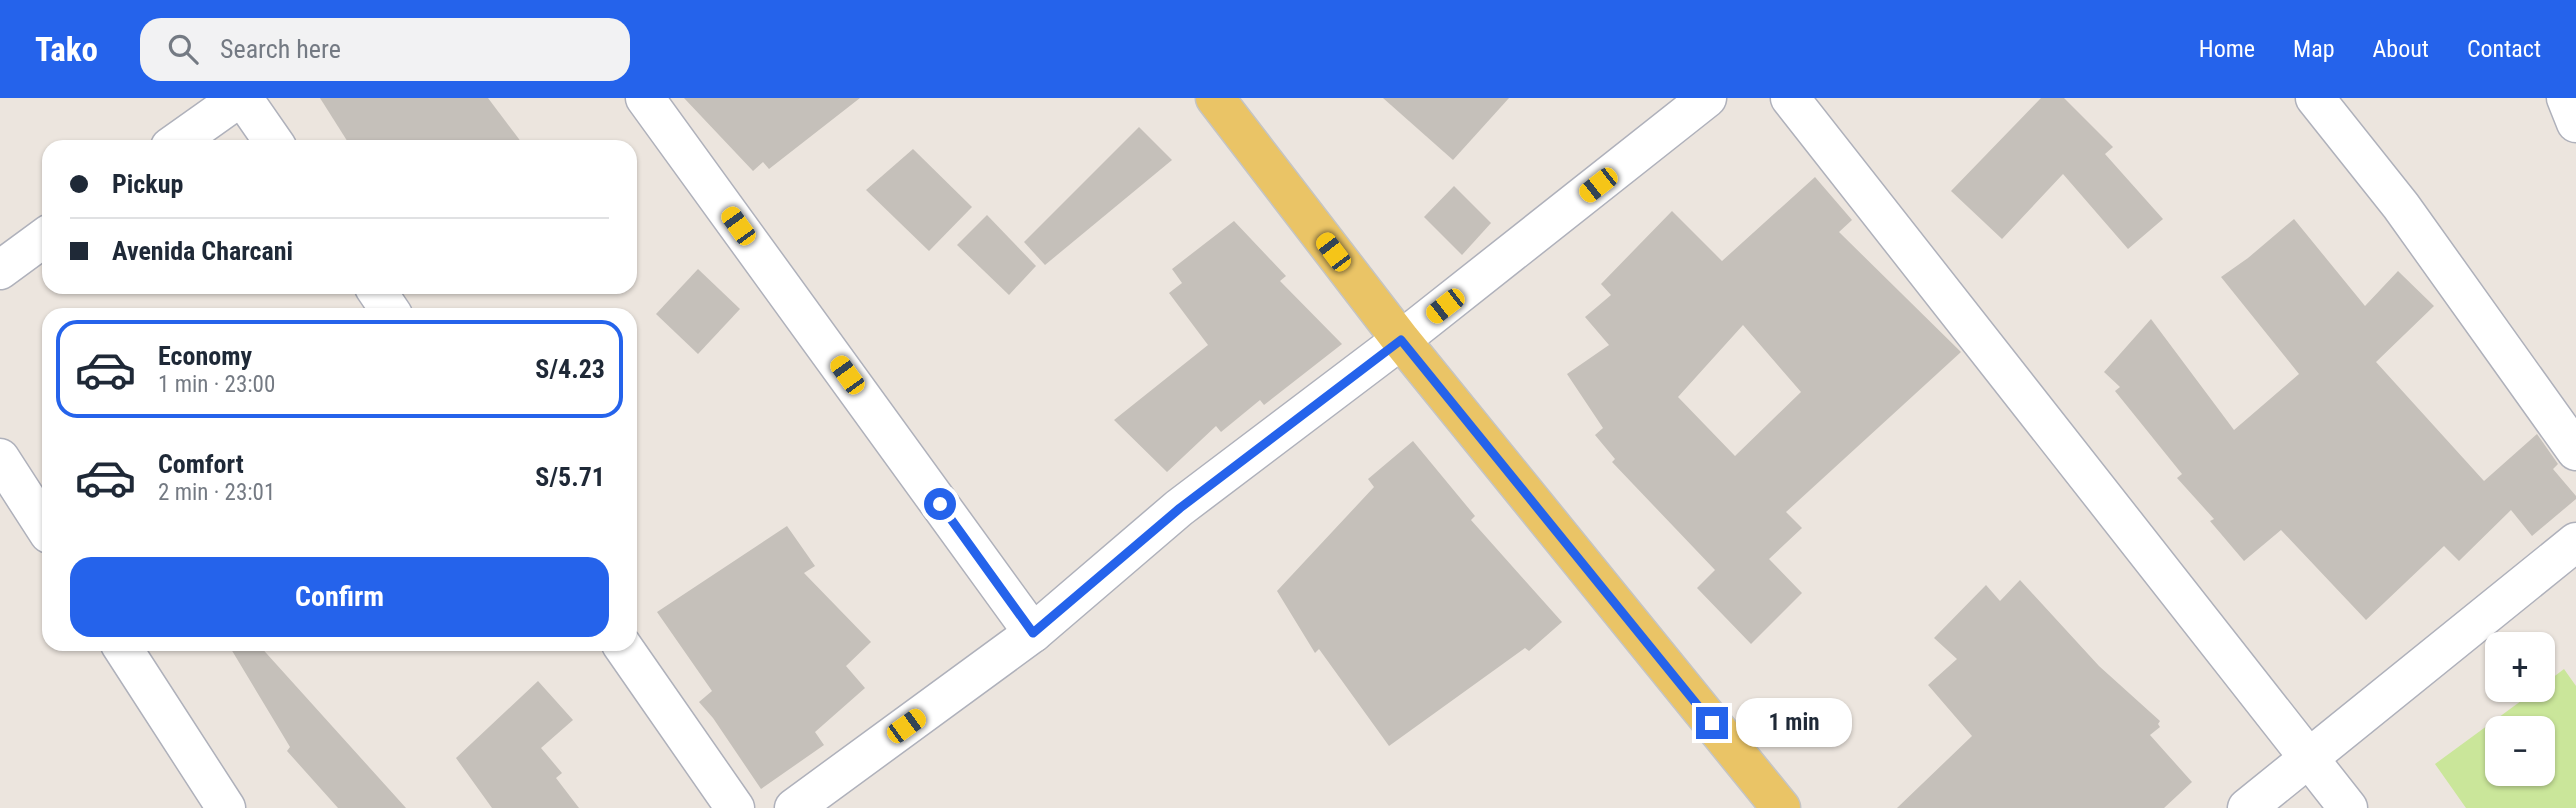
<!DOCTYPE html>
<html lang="en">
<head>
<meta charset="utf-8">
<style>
  :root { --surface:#fff; --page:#f2f2f3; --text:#1f2937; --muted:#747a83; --line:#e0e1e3; --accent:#2563eb }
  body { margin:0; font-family:"Roboto Condensed",sans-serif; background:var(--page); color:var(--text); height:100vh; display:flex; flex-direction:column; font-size:26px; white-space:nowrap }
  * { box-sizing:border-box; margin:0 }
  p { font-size:23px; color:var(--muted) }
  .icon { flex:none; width:38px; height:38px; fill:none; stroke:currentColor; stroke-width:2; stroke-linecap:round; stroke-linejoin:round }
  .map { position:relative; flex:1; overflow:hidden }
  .drawer { position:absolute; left:42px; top:210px; width:595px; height:343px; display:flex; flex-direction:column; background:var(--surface); border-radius:21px; box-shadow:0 2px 5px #0004 }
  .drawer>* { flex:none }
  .top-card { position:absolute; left:42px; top:42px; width:595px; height:154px; border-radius:21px; box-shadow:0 2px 5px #0004; display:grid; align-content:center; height:154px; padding:0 28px; background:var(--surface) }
  .fabs { position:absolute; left:2485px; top:534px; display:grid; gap:14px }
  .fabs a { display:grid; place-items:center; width:70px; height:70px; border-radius:14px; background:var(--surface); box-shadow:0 2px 5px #0004; font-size:35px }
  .end { position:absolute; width:32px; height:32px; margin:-16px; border:9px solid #2563eb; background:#fff; box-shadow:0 0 0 4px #fff }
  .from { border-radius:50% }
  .bubble { position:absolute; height:49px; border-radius:21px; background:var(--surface); box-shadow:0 2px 5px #0004; font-size:23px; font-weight:700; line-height:49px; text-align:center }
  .car { position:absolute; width:21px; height:42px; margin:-21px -10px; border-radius:9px; box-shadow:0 0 5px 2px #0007; background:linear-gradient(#f5c518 24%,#345 0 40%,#f5c518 0 76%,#345 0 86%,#f5c518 0) }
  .top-card b { display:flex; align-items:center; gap:24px; height:66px; font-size:26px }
  .top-card b+b { border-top:2px solid var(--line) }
  .top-card i { width:18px; height:18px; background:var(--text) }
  ul { padding:12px 0 0; list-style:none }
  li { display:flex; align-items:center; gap:21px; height:98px; margin:0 14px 10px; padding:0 14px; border:4px solid transparent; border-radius:21px }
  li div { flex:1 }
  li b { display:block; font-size:26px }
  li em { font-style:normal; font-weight:700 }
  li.on { border-color:var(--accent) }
  li>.icon { width:63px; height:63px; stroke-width:1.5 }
  .action { display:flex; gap:14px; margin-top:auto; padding:14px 28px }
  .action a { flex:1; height:80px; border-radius:21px; background:var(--accent); color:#fff; font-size:28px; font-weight:700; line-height:80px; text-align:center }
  header { display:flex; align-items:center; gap:42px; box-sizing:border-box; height:98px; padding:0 35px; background:var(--accent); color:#fff }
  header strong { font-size:33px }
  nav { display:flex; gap:38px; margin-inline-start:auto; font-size:24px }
  .search { width:490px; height:63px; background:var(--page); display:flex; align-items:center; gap:18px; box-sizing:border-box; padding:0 24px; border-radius:21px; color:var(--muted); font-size:26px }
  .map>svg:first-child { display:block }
  .pitch { fill:#cae69a; fill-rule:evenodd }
  .building { fill:#c5c0ba; fill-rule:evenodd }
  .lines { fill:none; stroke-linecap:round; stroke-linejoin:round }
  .minor-casing { stroke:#afb1bb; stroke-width:41 }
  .major-casing { stroke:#c4c4c4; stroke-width:41 }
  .minor { stroke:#fff; stroke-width:38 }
  .major { stroke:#eac466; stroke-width:38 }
  .route { stroke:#2563eb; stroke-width:9 }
</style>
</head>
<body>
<header>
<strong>Tako</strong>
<div class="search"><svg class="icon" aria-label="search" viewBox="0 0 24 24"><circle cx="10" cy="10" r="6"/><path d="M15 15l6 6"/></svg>Search here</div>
<nav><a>Home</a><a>Map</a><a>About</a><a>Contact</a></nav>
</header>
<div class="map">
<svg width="2576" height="710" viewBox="0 0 2576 710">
  <rect width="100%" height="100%" fill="#ece5de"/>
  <path class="pitch" d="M2564,571L2576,588V710H2466L2435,666L2536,592H2543V587ZM2497,630H2543V676H2497Z"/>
  <g class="building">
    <polygon points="320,0 488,0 525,49 351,49"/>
    <polygon points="684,0 860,0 769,71 763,64 753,73"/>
    <polygon points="1383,0 1509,0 1453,62"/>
    <polygon points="2041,0 2064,0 2113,49 2105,56 2163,121 2128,151 2063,76 2002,141 1951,93"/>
    <polygon points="1139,29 1172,62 1045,167 1024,144"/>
    <polygon points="913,51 972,109 929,153 866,92"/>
    <path d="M1815,79L1852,122L1839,134L1961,254L1786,414L1802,430L1769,461L1802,495L1751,546L1697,490L1715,472L1612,364L1615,361L1595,337L1603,330L1567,276L1609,247L1585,219L1611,197L1601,186L1672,113L1722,163ZM1743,227L1801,294L1735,358L1678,299Z"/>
    <polygon points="1454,88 1491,125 1462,157 1424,119"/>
    <polygon points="987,117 1036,168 1009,197 957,147"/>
    <polygon points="2294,121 2365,208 2398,173 2434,208 2376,264 2484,383 2537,336 2558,366 2553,371 2576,398 2576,401 2532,438 2511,412 2459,463 2444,448 2366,522 2281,432 2244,463 2210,423 2214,421 2177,380 2182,376 2115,293 2120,289 2104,274 2151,221 2234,332 2299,276 2221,179 2248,160"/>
    <polygon points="1234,123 1286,178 1280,183 1342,246 1264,307 1260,302 1221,334 1216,328 1167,374 1114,322 1208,247 1169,195 1182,185 1172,171"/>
    <polygon points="698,171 740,211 698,256 656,216"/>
    <polygon points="1413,343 1475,418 1471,422 1562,524 1529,553 1525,550 1389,648 1319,551 1315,555 1277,493 1374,389 1368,381"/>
    <polygon points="787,428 815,468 804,475 871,544 846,568 865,590 815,634 824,647 761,691 713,620 699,604 712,593 657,514"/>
    <polygon points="2020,482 2099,568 2160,623 2158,626 2160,629 2150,637 2192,684 2164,710 1897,710 1972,638 1928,587 1957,561 1934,540 1986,487 2000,503"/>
    <polygon points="228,546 258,546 406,710 338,710 287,653 290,649"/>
    <polygon points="538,583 573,622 541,650 562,675 556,680 579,710 492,710 456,660"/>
  </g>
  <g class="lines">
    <g class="minor-casing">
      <g id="minor">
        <polyline points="243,0 277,49"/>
        <polyline points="645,0 1033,535"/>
        <polyline points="1790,0 2348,710"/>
        <polyline points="2315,0 2401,108 2576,353"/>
        <polyline points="2566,0 2576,25"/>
        <polyline points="170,49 239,0"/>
        <polyline points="0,172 49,136"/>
        <polyline points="374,189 393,217"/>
        <polyline points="0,360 49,436"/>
        <polyline points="120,546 226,710"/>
        <polyline points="621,546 735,710"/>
        <polyline points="794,710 1033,535 1179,410 1401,242 1707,0"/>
        <polyline points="2247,710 2576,444"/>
      </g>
    </g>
    <g class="major-casing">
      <polyline id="major" points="1215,0 1401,242 1781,710"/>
    </g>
    <use href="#minor" class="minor"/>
    <use href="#major" class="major"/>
  </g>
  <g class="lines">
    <polyline class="route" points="940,406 1033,535 1180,410 1401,242 1712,625"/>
  </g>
</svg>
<div class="fabs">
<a>+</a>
<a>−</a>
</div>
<i class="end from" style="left:940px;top:406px"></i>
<i class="end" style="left:1712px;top:625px"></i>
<div class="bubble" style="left:1736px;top:600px;width:116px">1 min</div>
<i class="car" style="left:1598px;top:87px;rotate:232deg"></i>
<i class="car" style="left:738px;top:128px;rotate:324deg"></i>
<i class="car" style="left:1333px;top:154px;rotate:323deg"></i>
<i class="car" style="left:1445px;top:208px;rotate:232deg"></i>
<i class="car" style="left:847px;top:277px;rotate:324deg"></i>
<i class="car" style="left:906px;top:628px;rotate:54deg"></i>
<div class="top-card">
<b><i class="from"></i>Pickup</b>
<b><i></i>Avenida Charcani</b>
</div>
<section class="drawer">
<ul>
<li class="on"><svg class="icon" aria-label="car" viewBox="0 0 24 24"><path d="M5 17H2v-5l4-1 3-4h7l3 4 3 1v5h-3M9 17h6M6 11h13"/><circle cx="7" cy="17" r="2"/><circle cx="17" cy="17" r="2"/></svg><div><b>Economy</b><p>1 min · 23:00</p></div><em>S/4.23</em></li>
<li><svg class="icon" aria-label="car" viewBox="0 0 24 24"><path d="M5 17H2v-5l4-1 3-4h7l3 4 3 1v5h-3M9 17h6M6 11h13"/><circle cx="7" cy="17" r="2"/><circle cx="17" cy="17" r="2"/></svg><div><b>Comfort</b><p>2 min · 23:01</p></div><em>S/5.71</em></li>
</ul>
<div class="action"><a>Confirm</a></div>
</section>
</div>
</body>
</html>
